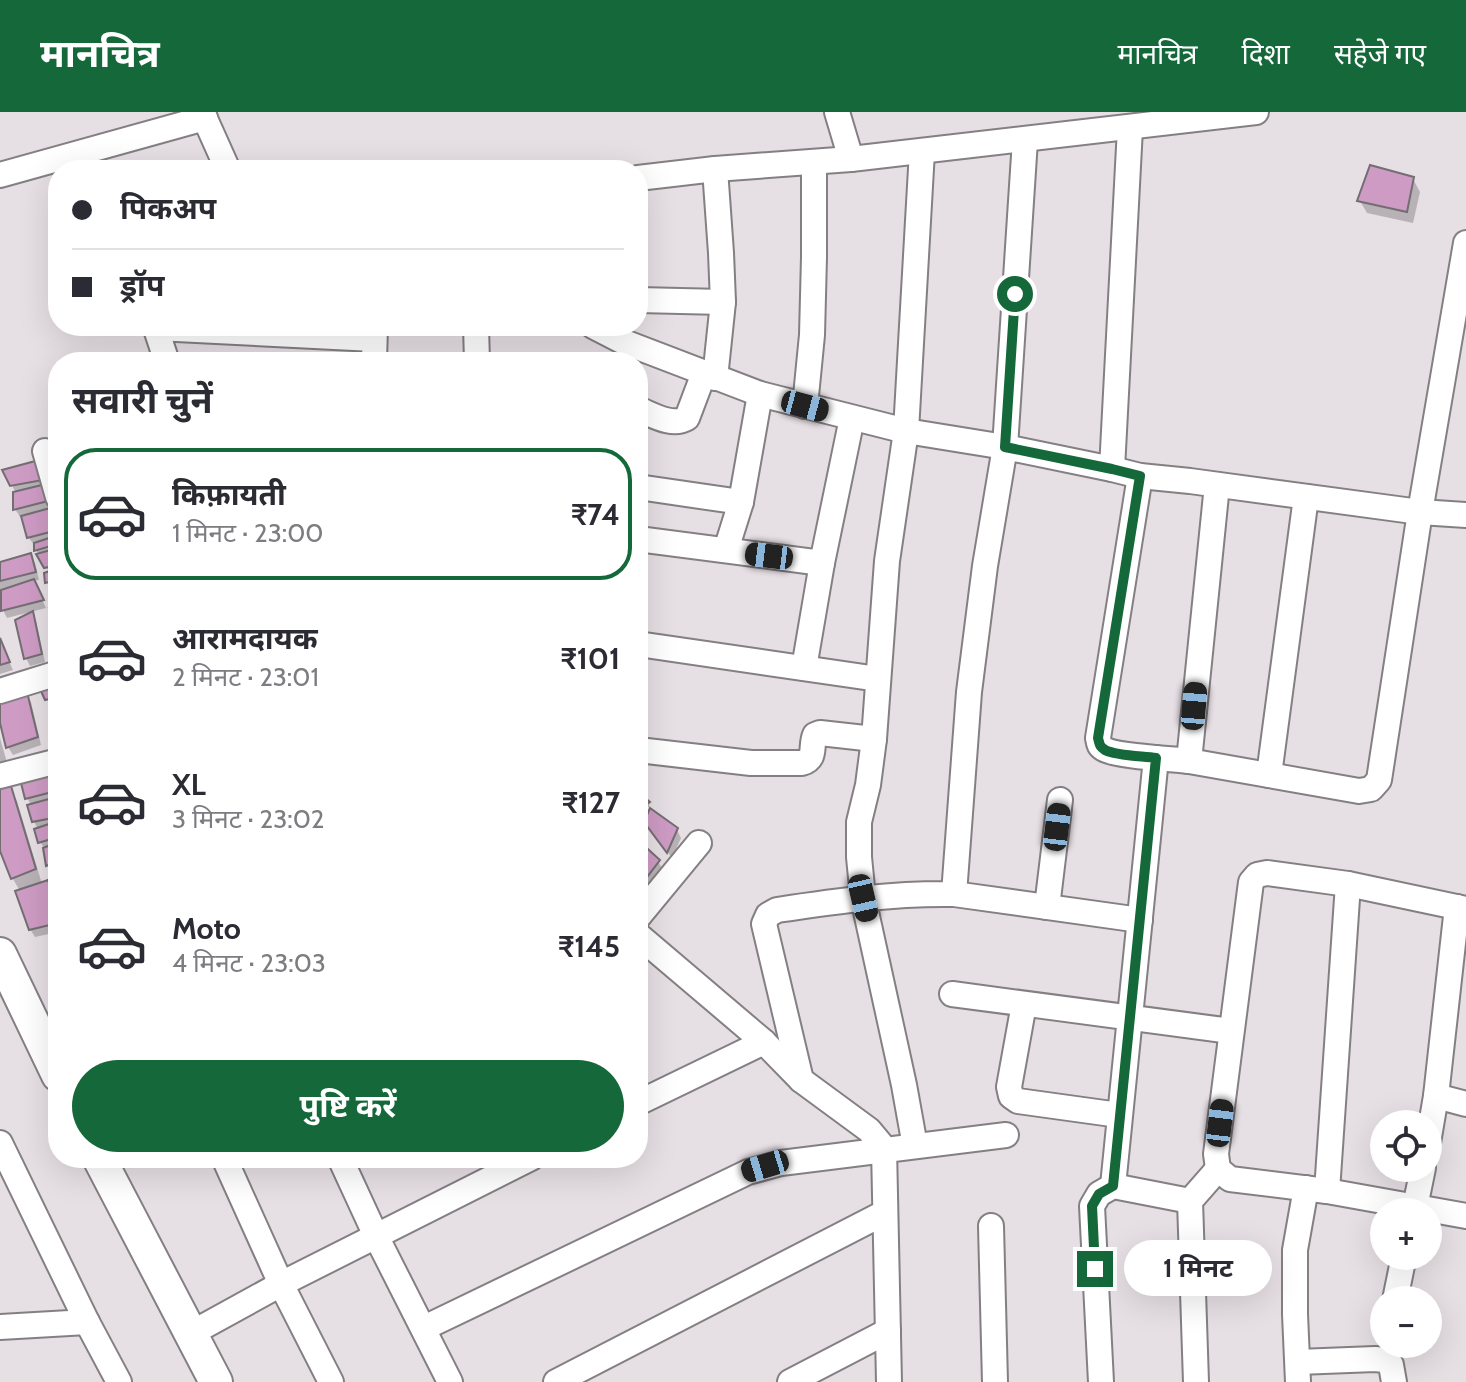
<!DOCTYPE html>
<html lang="hi">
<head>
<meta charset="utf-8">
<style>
  :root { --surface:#fff; --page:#f2f2f3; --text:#2b2b33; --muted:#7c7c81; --line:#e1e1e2; --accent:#146839 }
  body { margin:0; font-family:Cabin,"Noto Sans Devanagari",sans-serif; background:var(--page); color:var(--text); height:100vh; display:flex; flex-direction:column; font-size:30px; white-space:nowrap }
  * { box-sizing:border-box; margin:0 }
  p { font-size:26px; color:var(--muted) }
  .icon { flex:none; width:44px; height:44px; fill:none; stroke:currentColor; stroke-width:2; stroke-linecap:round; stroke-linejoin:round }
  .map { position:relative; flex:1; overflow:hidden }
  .drawer { position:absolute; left:48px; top:240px; width:600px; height:816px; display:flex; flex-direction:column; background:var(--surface); border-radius:32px; box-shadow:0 8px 32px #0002 }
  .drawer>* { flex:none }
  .guide { position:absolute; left:48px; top:48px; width:600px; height:176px; border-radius:32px; box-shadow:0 8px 32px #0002; display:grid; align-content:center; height:176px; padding:0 24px; background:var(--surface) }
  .tools { position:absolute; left:1370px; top:998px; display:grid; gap:16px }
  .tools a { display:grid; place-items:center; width:72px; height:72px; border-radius:50%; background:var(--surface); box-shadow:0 8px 32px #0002; font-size:40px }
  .end { position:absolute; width:36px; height:36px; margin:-18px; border:10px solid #146839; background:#fff; box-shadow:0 0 0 4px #fff }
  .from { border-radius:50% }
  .bubble { position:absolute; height:56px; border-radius:28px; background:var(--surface); box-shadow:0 8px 32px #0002; font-size:26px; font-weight:700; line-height:56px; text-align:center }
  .car { position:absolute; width:24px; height:48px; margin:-24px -12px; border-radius:10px; box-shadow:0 0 6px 2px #0007; background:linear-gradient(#222 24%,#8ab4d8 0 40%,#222 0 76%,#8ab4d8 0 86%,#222 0) }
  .guide b { display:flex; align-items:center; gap:28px; height:76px; font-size:30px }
  .guide b+b { border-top:2px solid var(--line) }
  .guide i { width:20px; height:20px; background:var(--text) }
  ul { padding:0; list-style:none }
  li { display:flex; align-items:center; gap:24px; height:132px; margin:0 16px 12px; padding:0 8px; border:4px solid transparent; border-radius:32px }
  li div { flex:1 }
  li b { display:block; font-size:30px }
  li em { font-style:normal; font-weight:700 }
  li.current { border-color:var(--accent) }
  li>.icon { width:72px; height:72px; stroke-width:1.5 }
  h2 { padding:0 24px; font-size:36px; line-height:96px }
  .button { display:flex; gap:16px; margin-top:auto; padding:16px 24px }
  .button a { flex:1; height:92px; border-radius:48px; background:var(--accent); color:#fff; font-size:32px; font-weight:700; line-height:92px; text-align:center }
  header { display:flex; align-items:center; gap:48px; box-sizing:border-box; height:112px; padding:0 40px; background:var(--accent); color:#fff }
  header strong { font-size:38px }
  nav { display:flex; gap:44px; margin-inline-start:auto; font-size:28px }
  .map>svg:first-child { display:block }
  .shadow { fill:#0003 }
  .building { fill:#ce9bc4; stroke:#736e72; stroke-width:2 }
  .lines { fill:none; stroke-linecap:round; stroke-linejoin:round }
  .street-casing { stroke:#847f83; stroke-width:28 }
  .secondary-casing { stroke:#847f83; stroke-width:36 }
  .street { stroke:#fff; stroke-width:24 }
  .secondary { stroke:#fff; stroke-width:32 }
  .route { stroke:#146839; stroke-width:10 }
</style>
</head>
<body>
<header>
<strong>मानचित्र</strong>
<nav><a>मानचित्र</a><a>दिशा</a><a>सहेजे गए</a></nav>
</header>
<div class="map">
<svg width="1466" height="1270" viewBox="0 0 1466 1270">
  <rect width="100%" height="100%" fill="#e6dfe4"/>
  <g class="shadow">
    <polygon points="1413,67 1420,80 1413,111 1367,101 1360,89"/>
    <polygon points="38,350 55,396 53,397 58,406 58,471 49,473 47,470 50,461 36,438 36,433 34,433 29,426 23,404 20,405 15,397 16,381 5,360"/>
    <polygon points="30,443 35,451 39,468 33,469 46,496 7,506 3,498 3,477 0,478 0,452"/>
    <polygon points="31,501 36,509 45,550 30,554 26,546"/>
    <polygon points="0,529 13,558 0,562"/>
    <polygon points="55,572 58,589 49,591 43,578"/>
    <polygon points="26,582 31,590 41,633 13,643 8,635 0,602"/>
    <polygon points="0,626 8,654 0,656"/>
    <polygon points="54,672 58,684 58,688 55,688 58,693 58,759 52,761 48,753 46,738 40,730 38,718 34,709 32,694 27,686"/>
    <polygon points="10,676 17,689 42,772 58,807 58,820 35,825 30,817 20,779 13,767 0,734 0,679"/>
    <polygon points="638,683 650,694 638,703"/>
    <polygon points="651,718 677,718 681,726 672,746"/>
    <polygon points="638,730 658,750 666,762 649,784 638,773"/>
  </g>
  <g class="building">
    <polygon points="1370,53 1414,65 1407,100 1357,89"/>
    <polygon points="327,244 327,250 295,250 295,249"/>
    <polygon points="39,348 43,368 10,374 2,358"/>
    <polygon points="46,372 52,388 13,398 13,380"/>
    <polygon points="54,395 58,409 58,418 27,426 21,404"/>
    <polygon points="58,423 58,432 34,439 34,431"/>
    <polygon points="58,436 58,453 44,456 36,442"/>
    <polygon points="31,441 36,460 0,469 0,450"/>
    <polygon points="58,456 58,468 45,471 44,461"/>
    <polygon points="34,467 44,488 1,499 1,478"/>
    <polygon points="58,478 58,491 51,493 49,482"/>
    <polygon points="58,495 58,526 49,496"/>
    <polygon points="33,499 42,542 24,547 15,508"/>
    <polygon points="0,526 10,550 0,553"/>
    <polygon points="56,570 58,585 45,588 40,577"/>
    <polygon points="27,580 38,625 6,636 0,611 0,587"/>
    <polygon points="50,661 56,679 25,687 21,671"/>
    <polygon points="11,674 36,757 11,767 0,739 0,677"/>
    <polygon points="638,680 650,690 638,699"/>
    <polygon points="56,685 58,705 32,710 27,693"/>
    <polygon points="650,696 678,716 667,741 644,710"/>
    <polygon points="58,709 58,725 38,731 34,717"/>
    <polygon points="638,728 660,748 641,773 638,770"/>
    <polygon points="58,730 58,749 46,754 43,736"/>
    <polygon points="58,762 58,777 48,768"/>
    <polygon points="48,768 58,800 58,811 29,818 15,779"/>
    <polygon points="58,840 58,870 55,871 54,842"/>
  </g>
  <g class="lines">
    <g class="street-casing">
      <g id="street">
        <polyline points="202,0 228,58"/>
        <polyline points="837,0 851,47"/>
        <polyline points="715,57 721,141 723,190 715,266"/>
        <polyline points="0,63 205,6"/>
        <polyline points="638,66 715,57 851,47 1256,0"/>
        <polyline points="638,188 723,190"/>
        <polyline points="155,214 167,250"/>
        <polyline points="476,214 477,250"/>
        <polyline points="593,214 624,230 760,282 906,319 1005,335 1112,357 1140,364 1190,369 1420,400 1466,403"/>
        <polyline points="156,216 374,227"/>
        <polyline points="374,250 375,214"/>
        <polyline points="805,294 812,223 814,145 814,50"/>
        <path d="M638,297C653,303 672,315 687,306L704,261"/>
        <polyline points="45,339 58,385"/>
        <polyline points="1112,357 1130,16"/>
        <path d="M1140,364L1098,626C1099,632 1099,634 1104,637C1115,644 1174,647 1189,649L1217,373"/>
        <polyline points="638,375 741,390"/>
        <polyline points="638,427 822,451 852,306"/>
        <polyline points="726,438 741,390 760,282"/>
        <polyline points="638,532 878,567"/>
        <polyline points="804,556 822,451"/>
        <polyline points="0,579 58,561"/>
        <path d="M638,638L751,651H802C817,647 810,634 815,623L820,621L874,627"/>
        <polyline points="1189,649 1359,679 1371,677 1379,668 1420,400 1466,131"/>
        <polyline points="1269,663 1306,385"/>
        <polyline points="0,664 58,649"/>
        <polyline points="954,782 1140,808"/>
        <polyline points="1047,795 1060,688"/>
        <polyline points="1466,797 1348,772 1267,761 1257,763 1251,770 1216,1042 1218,1057 1230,1067 1327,1079 1466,1104"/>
        <polyline points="638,805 699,731"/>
        <polyline points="638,823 764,930 801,968 869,1018 884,1036 889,1270"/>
        <polyline points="952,882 1231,919"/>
        <polyline points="1024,892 1009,975 1011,984 1018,989 1119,1003"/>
        <path d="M801,968L764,812L768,803L777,798C837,789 893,781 954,782L969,580L985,454L1005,335L1025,28"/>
        <polyline points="1436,984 1466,992"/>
        <polyline points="638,991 764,930"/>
        <polyline points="0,1031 87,1210 119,1270"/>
        <polyline points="1428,1031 1436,984 1457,795"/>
        <polyline points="915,1034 904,973 863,786 859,745 859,710 868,673 874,627 887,449 906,319 922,39"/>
        <polyline points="340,1046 376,1124 450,1270"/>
        <polyline points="225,1048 281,1172 331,1270"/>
        <polyline points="1113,1074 1156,646"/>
        <polyline points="1327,1079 1348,772"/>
        <polyline points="1414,1100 1423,1056"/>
        <polyline points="991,1114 995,1270"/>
        <polyline points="1395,1188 1404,1144"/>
        <polyline points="0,1215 87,1210"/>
        <polyline points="424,1216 748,1060 781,1051 1006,1023"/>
        <polyline points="190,1222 281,1172 531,1046"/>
        <polyline points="1298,1250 1375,1247 1384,1248 1391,1253 1394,1270"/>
        <polyline points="556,1270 884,1101"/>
        <polyline points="790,1270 888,1219"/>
        <polyline points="1101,1270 1092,1094 1099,1082 1113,1074 1190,1089"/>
        <polyline points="1196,1270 1190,1089 1218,1057"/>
        <polyline points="1298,1270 1295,1202 1295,1138 1306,1076"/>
      </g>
    </g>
    <g class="secondary-casing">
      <g id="secondary">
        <polyline points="0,842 58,963"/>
        <polyline points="99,1046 216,1270"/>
      </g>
    </g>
    <use href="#street" class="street"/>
    <use href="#secondary" class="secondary"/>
  </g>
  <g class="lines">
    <path class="route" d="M1015,182L1005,335L1112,357L1140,364L1098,626C1100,633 1099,634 1105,638C1117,644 1142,644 1156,646L1113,1074L1099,1082L1092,1094L1095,1157"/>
  </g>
</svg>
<div class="tools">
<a><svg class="icon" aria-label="locate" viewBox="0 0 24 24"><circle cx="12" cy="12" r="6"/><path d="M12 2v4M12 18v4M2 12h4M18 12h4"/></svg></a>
<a>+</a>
<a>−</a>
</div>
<i class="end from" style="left:1015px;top:182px"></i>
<i class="end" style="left:1095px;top:1157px"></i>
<div class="bubble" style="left:1124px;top:1128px;width:148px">1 मिनट</div>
<i class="car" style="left:805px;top:294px;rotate:105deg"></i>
<i class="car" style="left:769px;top:444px;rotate:277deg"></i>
<i class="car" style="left:1194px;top:594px;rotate:5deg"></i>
<i class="car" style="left:1057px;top:715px;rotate:7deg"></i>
<i class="car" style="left:863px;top:786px;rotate:167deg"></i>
<i class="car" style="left:1220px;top:1011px;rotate:7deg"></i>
<i class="car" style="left:765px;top:1054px;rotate:253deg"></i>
<div class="guide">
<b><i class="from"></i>पिकअप</b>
<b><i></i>ड्रॉप</b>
</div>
<section class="drawer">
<h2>सवारी चुनें</h2>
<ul>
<li class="current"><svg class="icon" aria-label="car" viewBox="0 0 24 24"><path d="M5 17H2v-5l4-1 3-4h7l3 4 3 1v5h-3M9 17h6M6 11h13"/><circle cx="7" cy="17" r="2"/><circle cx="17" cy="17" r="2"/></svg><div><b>किफ़ायती</b><p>1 मिनट · 23:00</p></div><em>₹74</em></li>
<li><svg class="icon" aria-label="car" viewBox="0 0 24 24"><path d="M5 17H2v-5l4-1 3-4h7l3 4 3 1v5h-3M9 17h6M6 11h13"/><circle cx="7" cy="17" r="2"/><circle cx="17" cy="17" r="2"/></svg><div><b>आरामदायक</b><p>2 मिनट · 23:01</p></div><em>₹101</em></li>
<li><svg class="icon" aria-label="car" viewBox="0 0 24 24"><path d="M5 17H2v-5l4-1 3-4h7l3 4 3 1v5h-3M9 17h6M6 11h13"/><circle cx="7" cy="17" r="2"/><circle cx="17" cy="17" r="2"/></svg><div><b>XL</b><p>3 मिनट · 23:02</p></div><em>₹127</em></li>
<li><svg class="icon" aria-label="car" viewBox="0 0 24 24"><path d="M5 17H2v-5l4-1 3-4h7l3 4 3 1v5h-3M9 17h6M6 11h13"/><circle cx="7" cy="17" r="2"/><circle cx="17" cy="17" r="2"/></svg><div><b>Moto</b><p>4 मिनट · 23:03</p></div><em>₹145</em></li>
</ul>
<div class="button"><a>पुष्टि करें</a></div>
</section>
</div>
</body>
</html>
